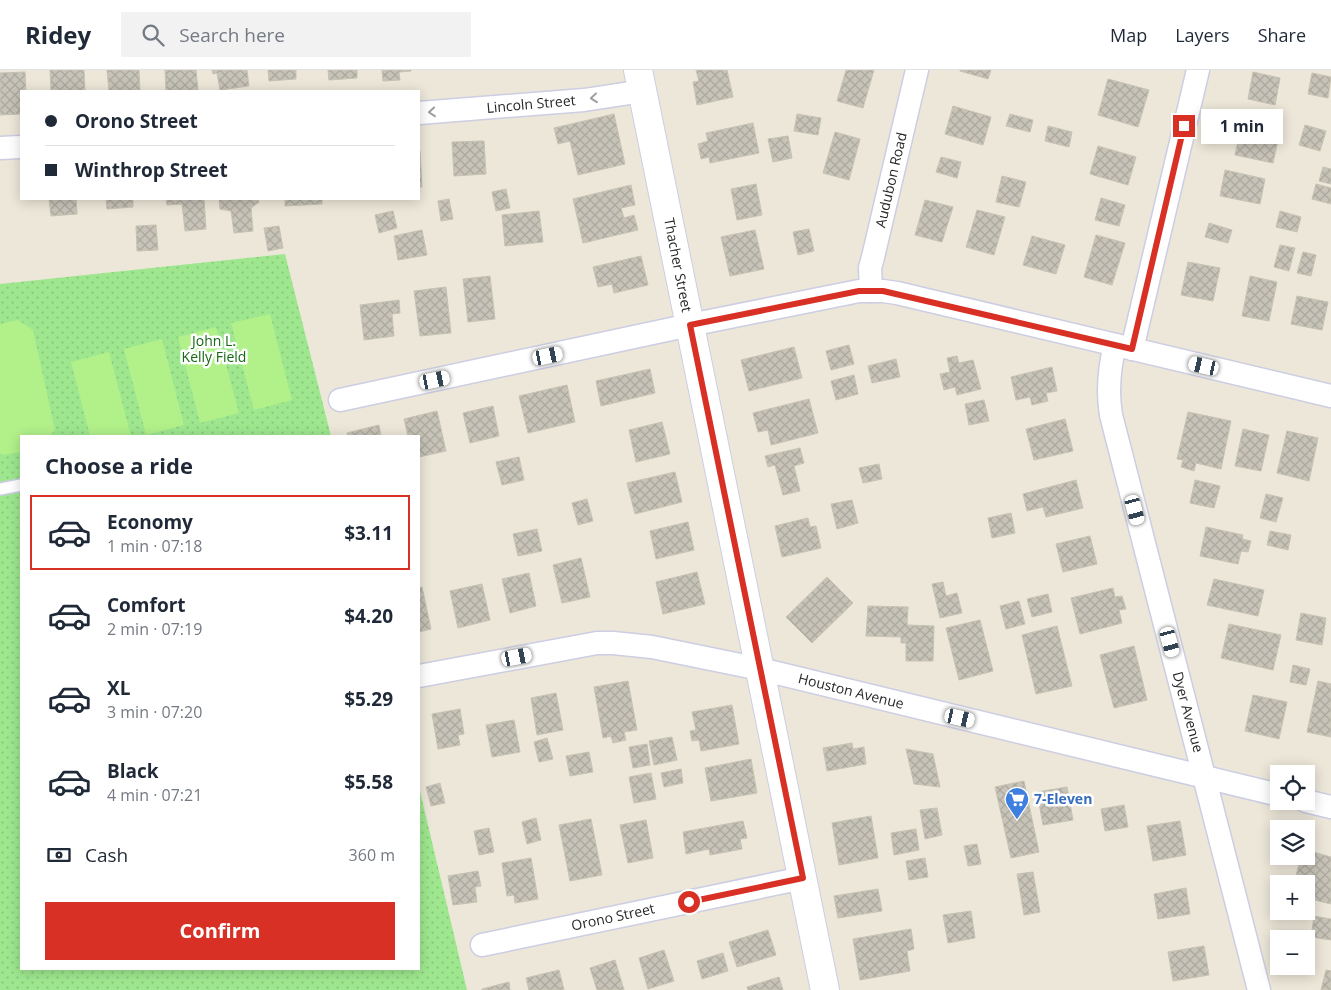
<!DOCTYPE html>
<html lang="en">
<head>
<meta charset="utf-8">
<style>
  :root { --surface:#fff; --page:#f2f2f3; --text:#1f2937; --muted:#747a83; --line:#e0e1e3; --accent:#d93025 }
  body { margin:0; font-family:"Open Sans",sans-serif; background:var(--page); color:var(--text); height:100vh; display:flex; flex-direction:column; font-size:19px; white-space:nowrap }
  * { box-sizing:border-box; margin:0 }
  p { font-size:16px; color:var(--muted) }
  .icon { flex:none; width:28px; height:28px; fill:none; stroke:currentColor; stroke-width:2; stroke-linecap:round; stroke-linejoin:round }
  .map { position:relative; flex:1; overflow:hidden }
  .details { position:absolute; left:20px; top:365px; width:400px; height:535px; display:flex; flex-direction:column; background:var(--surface); border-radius:0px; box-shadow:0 2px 12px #0003 }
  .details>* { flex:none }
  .top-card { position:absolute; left:20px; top:20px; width:400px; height:110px; border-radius:0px; box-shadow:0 2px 12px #0003; display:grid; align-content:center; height:110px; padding:0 25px; background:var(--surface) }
  .fabs { position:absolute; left:1270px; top:695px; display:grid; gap:10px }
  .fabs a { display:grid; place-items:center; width:45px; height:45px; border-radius:0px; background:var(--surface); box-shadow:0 2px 12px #0003; font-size:25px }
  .end { position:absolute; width:22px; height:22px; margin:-11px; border:6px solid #d93025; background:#fff; box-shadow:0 0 0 2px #fff }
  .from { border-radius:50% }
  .bubble { position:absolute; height:35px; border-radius:0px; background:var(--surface); box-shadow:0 2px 12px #0003; font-size:16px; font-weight:700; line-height:35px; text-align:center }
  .car { position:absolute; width:15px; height:30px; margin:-15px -8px; border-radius:6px; box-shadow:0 0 4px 1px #0007; background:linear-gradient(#fff 24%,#345 0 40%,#fff 0 76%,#345 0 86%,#fff 0) }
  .top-card b { display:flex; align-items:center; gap:18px; height:48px; font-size:19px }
  .top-card b+b { border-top:1px solid var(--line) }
  .top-card i { width:12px; height:12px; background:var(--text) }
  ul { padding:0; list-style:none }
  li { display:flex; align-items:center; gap:15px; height:75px; margin:0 10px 8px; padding:0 15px; border:2px solid transparent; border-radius:0px }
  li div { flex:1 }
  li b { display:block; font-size:19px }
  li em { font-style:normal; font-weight:700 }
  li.selected { border-color:var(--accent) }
  li>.icon { width:45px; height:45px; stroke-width:1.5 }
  h2 { padding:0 25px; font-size:22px; line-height:60px }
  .pay { display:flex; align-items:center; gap:12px; height:55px; padding:0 25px; font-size:19px }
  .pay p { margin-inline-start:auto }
  .cta { display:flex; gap:10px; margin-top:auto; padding:10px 25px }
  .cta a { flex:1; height:58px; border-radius:0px; background:var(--accent); color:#fff; font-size:20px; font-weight:700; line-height:58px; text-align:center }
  header { display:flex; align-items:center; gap:30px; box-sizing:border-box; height:70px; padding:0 25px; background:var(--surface); border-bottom:1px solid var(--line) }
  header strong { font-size:24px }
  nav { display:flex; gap:28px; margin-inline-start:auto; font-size:18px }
  .search { width:350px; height:45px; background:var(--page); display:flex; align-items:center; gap:12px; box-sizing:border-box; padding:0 18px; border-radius:0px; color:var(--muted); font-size:19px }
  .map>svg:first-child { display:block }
  .green { fill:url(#green-dots) }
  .pitch { fill:#b2f08a }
  .building { fill:url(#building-cross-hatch); stroke:#c7c3b2 }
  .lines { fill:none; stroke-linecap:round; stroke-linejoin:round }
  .lane-casing { stroke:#cdcde3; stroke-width:14 }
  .street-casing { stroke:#cdcde3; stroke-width:25 }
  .secondary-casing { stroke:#cdcde3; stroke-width:30 }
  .lane { stroke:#fff; stroke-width:11 }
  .street { stroke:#fff; stroke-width:22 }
  .secondary { stroke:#fff; stroke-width:28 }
  .oneway { stroke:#9e9e9e }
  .route { stroke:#d93025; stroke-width:6 }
  .labels { text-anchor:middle; stroke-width:5; stroke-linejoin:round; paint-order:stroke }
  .street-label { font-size:14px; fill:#282828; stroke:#fff }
  .park-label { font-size:14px; fill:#166914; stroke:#fff }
  .shop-label { font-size:14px; font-weight:bold; fill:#366cbe; stroke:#fff; text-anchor:start }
</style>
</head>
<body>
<header>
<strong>Ridey</strong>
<div class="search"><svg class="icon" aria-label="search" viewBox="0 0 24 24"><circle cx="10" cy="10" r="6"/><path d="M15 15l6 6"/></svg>Search here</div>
<nav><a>Map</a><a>Layers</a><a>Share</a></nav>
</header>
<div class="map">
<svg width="1331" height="920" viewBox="0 0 1331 920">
  <defs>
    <pattern id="green-dots" width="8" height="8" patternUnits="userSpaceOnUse" patternTransform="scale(1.25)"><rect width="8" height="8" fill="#9ee78f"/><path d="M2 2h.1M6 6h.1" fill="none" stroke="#88c67b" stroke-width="1.8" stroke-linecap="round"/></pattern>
    <pattern id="building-cross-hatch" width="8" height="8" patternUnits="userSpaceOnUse" patternTransform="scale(1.25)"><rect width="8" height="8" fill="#c7c3b8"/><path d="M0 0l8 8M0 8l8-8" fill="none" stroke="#aba89e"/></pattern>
  </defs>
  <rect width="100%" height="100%" fill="#ece7d8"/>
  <polygon class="green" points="285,184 331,366 21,366 21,899 419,899 419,717 467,920 0,920 0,214"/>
  <g class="pitch">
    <polygon points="270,244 292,330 254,340 231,253"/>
    <polygon points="18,250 33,260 55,360 50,366 21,366 21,382 3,385 0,383 0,254"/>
    <polygon points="216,257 239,343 200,353 178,267"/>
    <polygon points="162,269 184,355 146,365 124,279"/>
    <polygon points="109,282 131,366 90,366 71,292"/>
  </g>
  <g class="building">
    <polygon points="50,0 84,0 85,21 51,21"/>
    <polygon points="107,0 139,0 140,21 109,21"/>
    <polygon points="165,0 196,0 198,20 166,21"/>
    <polygon points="212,0 247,0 249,16 220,20 217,3 213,4"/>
    <polygon points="268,0 296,0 296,9 269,11"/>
    <polygon points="328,0 357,0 357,8 329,10"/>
    <polygon points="382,0 411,0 411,1 399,2 400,10 383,11"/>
    <polygon points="696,0 727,0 733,27 697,35 693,12 699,11"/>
    <polygon points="846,0 874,0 863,38 837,31"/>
    <polygon points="960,0 991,0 988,9 960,1"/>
    <polygon points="25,2 26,21 21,21 21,44 0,45 0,3"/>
    <polygon points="1253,2 1280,8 1275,35 1248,29"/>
    <polygon points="1312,3 1331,7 1328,28 1308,24"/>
    <polygon points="1108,9 1149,20 1138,57 1098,45"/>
    <polygon points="953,36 991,47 983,75 945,64"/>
    <polygon points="614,44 625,94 578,105 570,71 558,74 554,58"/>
    <polygon points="797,44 821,48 818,65 794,61"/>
    <polygon points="1010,44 1033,50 1030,62 1006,56"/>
    <polygon points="753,53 759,83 710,93 709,87 701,89 698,74 708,71 706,63"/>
    <polygon points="1242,53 1280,61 1273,93 1235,85"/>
    <polygon points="1305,55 1326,61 1320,81 1299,75"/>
    <polygon points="1048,56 1072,62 1069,77 1045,71"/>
    <polygon points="835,62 860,69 849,110 823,103"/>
    <polygon points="788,66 792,88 773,92 768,69"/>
    <polygon points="484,71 486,104 454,106 452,72"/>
    <polygon points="1098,76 1136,87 1128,115 1090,104"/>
    <polygon points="420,81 422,117 419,117 419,82"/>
    <polygon points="941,87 961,92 957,108 936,102"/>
    <polygon points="1323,97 1331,99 1331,114 1319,111"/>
    <polygon points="1225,100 1265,109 1260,134 1220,126"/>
    <polygon points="1002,106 1026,112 1019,137 996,132"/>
    <polygon points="756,114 762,145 737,150 731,119"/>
    <polygon points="1316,114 1331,118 1331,134 1312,129"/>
    <polygon points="631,115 635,135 621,138 624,148 634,145 638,160 583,173 573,129"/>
    <polygon points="506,119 510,138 496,141 492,122"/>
    <polygon points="1101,128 1125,135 1119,156 1095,150"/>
    <polygon points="49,129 76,129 77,144 51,146"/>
    <polygon points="106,129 133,129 133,137 107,139"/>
    <polygon points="166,129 204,129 206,159 185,161 182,134 167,135"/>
    <polygon points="219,129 258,129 259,132 251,138 253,161 234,163 231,141 220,139"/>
    <polygon points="285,129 322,129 322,134 285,136"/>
    <polygon points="449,129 453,149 441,151 438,131"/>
    <polygon points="925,130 953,137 942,172 915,165"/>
    <polygon points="977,140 1005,147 994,185 966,177"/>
    <polygon points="393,141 397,158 379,163 375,145"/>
    <polygon points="539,141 543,172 505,176 502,145"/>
    <polygon points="1280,141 1301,147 1297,162 1276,157"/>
    <polygon points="1209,153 1232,160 1228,173 1205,167"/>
    <polygon points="156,155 158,180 137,181 136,156"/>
    <polygon points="279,156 283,178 268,181 264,158"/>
    <polygon points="809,159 814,181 798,185 793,162"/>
    <polygon points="422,160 427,185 398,190 394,166"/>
    <polygon points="755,160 764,199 730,206 721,167"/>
    <polygon points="1096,165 1125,173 1112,215 1084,207"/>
    <polygon points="1032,166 1065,175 1056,204 1023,195"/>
    <polygon points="1280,175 1295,178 1289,201 1274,197"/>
    <polygon points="1303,182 1316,185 1311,206 1297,203"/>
    <polygon points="641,186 648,215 614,223 612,214 598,217 593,197"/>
    <polygon points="1188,192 1220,198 1213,231 1181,225"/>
    <polygon points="490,206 495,249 468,252 463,209"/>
    <polygon points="1250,206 1277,212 1269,251 1242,246"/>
    <polygon points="446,217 451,263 420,266 414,221"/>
    <polygon points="1297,226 1328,232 1322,260 1291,254"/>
    <polygon points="399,230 400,243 392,244 394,266 364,270 360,235"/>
    <polygon points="849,275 854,294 831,300 826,281"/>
    <polygon points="794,277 802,308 749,321 741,290"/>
    <polygon points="957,286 959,293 973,290 981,319 957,325 955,317 944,320 940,304 950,302 947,288"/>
    <polygon points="896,289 900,307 872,313 868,296"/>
    <polygon points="1052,297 1057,321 1046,323 1048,331 1032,335 1030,327 1016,330 1011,307"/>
    <polygon points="650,299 655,323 601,336 596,311"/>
    <polygon points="854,305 858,324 836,330 831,311"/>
    <polygon points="567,315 575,352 528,363 519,326"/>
    <polygon points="809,329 818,363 771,375 768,360 758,362 753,343"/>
    <polygon points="984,330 989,351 969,355 965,334"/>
    <polygon points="493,336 499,366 470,373 463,343"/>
    <polygon points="437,341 446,381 419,387 419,366 408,366 404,349"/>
    <polygon points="1188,342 1231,351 1221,399 1196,393 1194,401 1181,397 1183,390 1177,389"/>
    <polygon points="1065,349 1073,381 1034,390 1026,359"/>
    <polygon points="662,352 670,384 636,392 629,360"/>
    <polygon points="379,355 381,366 348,366 347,363"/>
    <polygon points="1243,359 1269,365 1261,401 1235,396"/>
    <polygon points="1287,361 1318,368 1309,411 1277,403"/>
    <polygon points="800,378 804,393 794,396 800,421 783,425 775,395 768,397 765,386"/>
    <polygon points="519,387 524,410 502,415 496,392"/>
    <polygon points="879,394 882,409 863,413 859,398"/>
    <polygon points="675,402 682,432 635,444 627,413"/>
    <polygon points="1076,410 1083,438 1046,447 1043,437 1027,441 1023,424"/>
    <polygon points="1195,410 1220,416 1214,438 1190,433"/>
    <polygon points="1266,424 1283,428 1276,452 1260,448"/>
    <polygon points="587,429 593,451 578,455 572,433"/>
    <polygon points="852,430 858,453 837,459 831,434"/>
    <polygon points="1011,443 1015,463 992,468 988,448"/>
    <polygon points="808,448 810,457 816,456 821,478 782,487 775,456"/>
    <polygon points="688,452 694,480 656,489 650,461"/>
    <polygon points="1206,457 1243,465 1242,469 1251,471 1248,482 1241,481 1238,494 1200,486"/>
    <polygon points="537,459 542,481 518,486 513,464"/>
    <polygon points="1270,461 1291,465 1288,480 1267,475"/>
    <polygon points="1090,466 1097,494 1063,502 1056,474"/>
    <polygon points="581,488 590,527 562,533 553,495"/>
    <polygon points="697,502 705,534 663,544 656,512"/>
    <polygon points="529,503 536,536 510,543 502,509"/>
    <polygon points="827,507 853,533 812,573 786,547"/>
    <polygon points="1214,509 1264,520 1258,546 1207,535"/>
    <polygon points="943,512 946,526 957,523 962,543 940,548 932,514"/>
    <polygon points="482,514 490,550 458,558 450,521"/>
    <polygon points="422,517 431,559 419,562 419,518"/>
    <polygon points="1113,518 1115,527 1122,526 1126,539 1119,540 1122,553 1080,564 1071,528"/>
    <polygon points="1048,524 1052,542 1032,547 1027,529"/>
    <polygon points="1019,531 1025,554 1006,559 1000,536"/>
    <polygon points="868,536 908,537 907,555 934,556 933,591 906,591 906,573 901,573 901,567 866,566"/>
    <polygon points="1301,543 1326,548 1322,575 1296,570"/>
    <polygon points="980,550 993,601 959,610 946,558"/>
    <polygon points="1229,554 1281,565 1273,600 1221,588"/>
    <polygon points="1057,556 1072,616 1036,624 1022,565"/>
    <polygon points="1134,576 1147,630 1114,638 1100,585"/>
    <polygon points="1293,595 1310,599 1306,615 1290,612"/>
    <polygon points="628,611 637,660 624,662 626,670 613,673 611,666 603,668 594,617"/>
    <polygon points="1318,611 1331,614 1331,667 1307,662"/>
    <polygon points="556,623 563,660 537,665 531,628"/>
    <polygon points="1253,625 1287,632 1279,669 1245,661"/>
    <polygon points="732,635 739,674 701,681 699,670 692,671 690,661 696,660 692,642"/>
    <polygon points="460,639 464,664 458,665 460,675 438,679 432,644"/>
    <polygon points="514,650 520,682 492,687 486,655"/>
    <polygon points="672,667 677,690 654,695 649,671"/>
    <polygon points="547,668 553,689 539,692 534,672"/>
    <polygon points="852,673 853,679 864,677 866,694 827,701 823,678"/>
    <polygon points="647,674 650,695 633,698 629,677"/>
    <polygon points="906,679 933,684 940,717 914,714"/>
    <polygon points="589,682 593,702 570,706 566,686"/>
    <polygon points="751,689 757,723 711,731 705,698"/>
    <polygon points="681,699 683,713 664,717 661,703"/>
    <polygon points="651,703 656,729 634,733 629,707"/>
    <polygon points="1024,711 1039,782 1011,788 995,717"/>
    <polygon points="440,713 445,733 431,736 426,717"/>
    <polygon points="1067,717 1073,750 1043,755 1037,722"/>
    <polygon points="1124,735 1128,757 1105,761 1101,739"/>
    <polygon points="937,738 942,765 925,769 920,740"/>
    <polygon points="871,746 878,788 839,795 832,753"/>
    <polygon points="536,748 541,770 527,774 522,752"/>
    <polygon points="591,749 602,805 570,811 559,755"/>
    <polygon points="646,750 653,788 628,793 620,755"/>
    <polygon points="743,751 747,768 740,769 742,779 710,785 709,779 686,784 683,762"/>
    <polygon points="1180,751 1186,785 1153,791 1147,756"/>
    <polygon points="489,758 494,782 479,785 474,761"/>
    <polygon points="916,759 919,780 894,785 891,763"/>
    <polygon points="977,774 981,794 968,796 964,776"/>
    <polygon points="1306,780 1331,787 1331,834 1306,828 1306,814 1294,814 1301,786 1306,786"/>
    <polygon points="531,788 538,829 515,833 514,825 507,826 502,793"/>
    <polygon points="925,788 928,807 909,810 906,791"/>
    <polygon points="478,801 481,816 475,817 477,832 453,835 448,806"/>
    <polygon points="1033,802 1040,842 1024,845 1017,804"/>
    <polygon points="1186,818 1190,844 1158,849 1154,824"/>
    <polygon points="878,819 882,841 838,848 834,826"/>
    <polygon points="971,841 975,868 948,873 943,845"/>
    <polygon points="1314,846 1331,849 1331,870 1311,867"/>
    <polygon points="911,859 914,879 907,881 910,901 860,910 853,869"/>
    <polygon points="768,860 776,885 737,897 729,872"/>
    <polygon points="1204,876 1209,905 1173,911 1168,882"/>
    <polygon points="664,880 674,911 648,919 639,888"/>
    <polygon points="723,883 728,901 702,909 697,891"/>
    <polygon points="615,890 624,920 597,920 590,898"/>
    <polygon points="559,900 564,920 529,920 526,908"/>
    <polygon points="1326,900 1331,901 1331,920 1321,920"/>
    <polygon points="779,907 783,920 748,920 747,917"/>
    <polygon points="509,912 510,920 482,920 482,919"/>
  </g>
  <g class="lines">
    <g class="lane-casing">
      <polyline id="lane" points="0,419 21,415"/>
    </g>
    <g class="street-casing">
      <g id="street">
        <polyline points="419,43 584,30 643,21"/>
        <polyline points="0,78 21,77"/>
        <polyline points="871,221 870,198 873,187 917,0"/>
        <path d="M1115,275C1109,299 1107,321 1111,345L1259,920"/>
        <polyline points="1132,279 1198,0"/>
        <polyline points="340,330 690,255 859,221 883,221 897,223 1331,326"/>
        <polyline points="419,606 597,573 613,573 652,577 760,599 1279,725"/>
        <polyline points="1306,731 1331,737"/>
        <polyline points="482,875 803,808"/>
      </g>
    </g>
    <g class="secondary-casing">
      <polyline id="secondary" points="638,0 825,920"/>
    </g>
    <use href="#lane" class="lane"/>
    <use href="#street" class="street"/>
    <use href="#secondary" class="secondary"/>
  </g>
  <defs><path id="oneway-chevron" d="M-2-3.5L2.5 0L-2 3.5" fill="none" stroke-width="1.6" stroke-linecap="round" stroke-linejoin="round" transform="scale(1.25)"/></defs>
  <g class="oneway">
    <use href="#oneway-chevron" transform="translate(594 28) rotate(174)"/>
    <use href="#oneway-chevron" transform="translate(432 42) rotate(175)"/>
  </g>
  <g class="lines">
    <polyline class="route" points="689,832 803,808 690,255 859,221 883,221 1132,279 1184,56"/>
  </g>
  <defs>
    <g id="supermarket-pin" transform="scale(1.25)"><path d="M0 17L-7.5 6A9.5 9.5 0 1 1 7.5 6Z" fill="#3f7fe0" stroke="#fff"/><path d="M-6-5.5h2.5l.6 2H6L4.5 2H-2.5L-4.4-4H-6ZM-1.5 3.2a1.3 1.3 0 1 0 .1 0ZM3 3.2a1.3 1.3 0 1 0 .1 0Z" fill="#fff"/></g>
  </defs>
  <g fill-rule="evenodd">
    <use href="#supermarket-pin" x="1017" y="729"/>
  </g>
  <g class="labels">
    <g class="street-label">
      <text transform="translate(531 34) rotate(-5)" y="5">Lincoln Street</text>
      <text transform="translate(891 110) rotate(-77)" y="5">Audubon Road</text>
      <text transform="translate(678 195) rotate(79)" y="5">Thacher Street</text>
      <text transform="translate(851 621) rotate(14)" y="5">Houston Avenue</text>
      <text transform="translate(1188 642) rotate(75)" y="5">Dyer Avenue</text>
      <text transform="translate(613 847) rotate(-12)" y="5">Orono Street</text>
    </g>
    <g class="park-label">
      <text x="214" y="276">John L.<tspan x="214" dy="16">Kelly Field</tspan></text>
    </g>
    <g class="shop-label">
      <text x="1034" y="734">7-Eleven</text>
    </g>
  </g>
</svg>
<div class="fabs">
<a><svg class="icon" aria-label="locate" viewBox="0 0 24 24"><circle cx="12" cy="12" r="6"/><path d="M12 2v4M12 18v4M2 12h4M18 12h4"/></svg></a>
<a><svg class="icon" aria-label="layers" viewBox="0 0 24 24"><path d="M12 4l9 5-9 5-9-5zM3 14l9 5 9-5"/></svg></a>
<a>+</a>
<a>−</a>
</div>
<i class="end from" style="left:689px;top:832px"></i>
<i class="end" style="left:1184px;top:56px"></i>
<div class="bubble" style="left:1201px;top:39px;width:82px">1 min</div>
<i class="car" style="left:548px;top:286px;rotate:78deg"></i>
<i class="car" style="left:1204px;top:296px;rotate:283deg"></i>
<i class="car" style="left:435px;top:310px;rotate:78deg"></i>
<i class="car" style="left:1135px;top:440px;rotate:165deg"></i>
<i class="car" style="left:1170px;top:572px;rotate:165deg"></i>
<i class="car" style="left:517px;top:587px;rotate:79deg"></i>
<i class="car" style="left:960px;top:648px;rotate:103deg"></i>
<div class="top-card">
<b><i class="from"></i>Orono Street</b>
<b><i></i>Winthrop Street</b>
</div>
<section class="details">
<h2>Choose a ride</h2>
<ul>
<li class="selected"><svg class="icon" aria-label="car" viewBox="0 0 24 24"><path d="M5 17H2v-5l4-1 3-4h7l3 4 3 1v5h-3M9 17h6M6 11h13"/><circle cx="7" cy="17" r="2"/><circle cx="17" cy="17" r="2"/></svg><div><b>Economy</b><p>1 min · 07:18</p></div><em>$3.11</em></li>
<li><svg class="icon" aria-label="car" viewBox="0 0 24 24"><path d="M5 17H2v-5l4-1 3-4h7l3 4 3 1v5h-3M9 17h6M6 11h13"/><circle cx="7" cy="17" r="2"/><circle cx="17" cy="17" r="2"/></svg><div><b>Comfort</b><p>2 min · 07:19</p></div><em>$4.20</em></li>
<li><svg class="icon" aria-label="car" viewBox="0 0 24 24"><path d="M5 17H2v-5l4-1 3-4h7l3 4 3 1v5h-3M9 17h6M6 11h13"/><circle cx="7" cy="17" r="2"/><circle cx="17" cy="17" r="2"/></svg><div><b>XL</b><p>3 min · 07:20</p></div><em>$5.29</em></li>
<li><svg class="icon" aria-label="car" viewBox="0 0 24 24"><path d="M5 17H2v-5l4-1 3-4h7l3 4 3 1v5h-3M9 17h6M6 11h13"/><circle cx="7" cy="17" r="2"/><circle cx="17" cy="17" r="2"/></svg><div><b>Black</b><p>4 min · 07:21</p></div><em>$5.58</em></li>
</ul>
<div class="pay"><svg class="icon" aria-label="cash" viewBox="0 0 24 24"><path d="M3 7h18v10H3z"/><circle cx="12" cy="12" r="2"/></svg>Cash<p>360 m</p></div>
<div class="cta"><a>Confirm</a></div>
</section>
</div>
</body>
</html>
